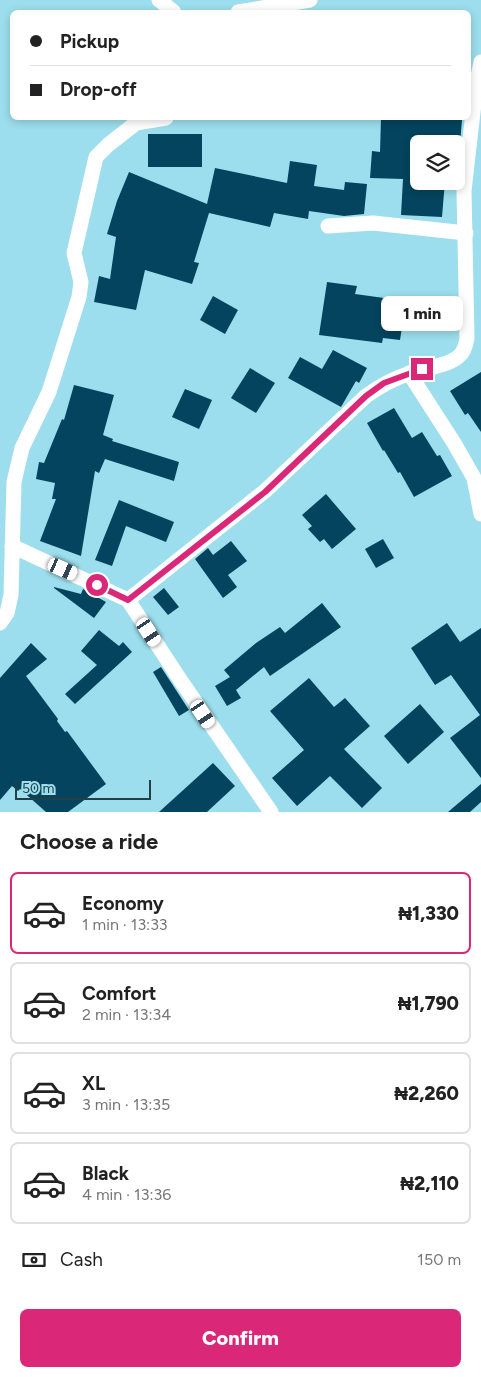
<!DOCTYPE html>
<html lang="en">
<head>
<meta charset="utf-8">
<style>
  :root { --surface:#fff; --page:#f6f6f6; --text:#222; --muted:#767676; --line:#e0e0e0; --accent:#db2777 }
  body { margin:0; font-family:Figtree,sans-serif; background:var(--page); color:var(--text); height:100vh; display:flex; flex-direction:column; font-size:19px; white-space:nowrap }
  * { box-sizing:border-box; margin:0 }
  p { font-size:16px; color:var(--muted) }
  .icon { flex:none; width:28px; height:28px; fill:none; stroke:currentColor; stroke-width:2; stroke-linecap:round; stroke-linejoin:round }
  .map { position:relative; height:812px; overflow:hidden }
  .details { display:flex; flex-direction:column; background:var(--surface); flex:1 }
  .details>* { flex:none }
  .guide { position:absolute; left:10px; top:10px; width:461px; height:110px; border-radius:8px; box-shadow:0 2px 8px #0003; display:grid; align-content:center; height:110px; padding:0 20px; background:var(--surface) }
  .fabs { position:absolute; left:410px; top:135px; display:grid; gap:10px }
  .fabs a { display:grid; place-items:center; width:55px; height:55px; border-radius:8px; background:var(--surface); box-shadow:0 2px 8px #0003; font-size:25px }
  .scale { position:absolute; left:15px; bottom:12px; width:136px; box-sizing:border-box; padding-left:5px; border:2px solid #244046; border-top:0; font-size:14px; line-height:18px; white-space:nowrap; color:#244046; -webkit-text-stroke:4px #9cdeed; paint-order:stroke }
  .end { position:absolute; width:22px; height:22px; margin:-11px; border:6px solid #db2777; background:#fff; box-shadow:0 0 0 2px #fff }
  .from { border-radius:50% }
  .bubble { position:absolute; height:35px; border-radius:8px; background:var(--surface); box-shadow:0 2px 8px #0003; font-size:16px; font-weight:800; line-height:35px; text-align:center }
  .car { position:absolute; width:15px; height:30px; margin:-15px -8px; border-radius:6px; box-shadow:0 0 4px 1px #0007; background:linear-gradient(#fff 24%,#345 0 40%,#fff 0 76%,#345 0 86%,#fff 0) }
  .guide b { display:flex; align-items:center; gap:18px; height:48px; font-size:19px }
  .guide b+b { border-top:1px solid var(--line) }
  .guide i { width:12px; height:12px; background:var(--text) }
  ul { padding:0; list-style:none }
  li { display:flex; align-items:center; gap:15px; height:82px; margin:0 10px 8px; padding:0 10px; border:2px solid var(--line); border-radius:8px }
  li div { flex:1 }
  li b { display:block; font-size:19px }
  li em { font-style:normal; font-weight:800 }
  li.on { border-color:var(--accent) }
  li>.icon { width:45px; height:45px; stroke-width:1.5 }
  h2 { padding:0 20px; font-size:22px; line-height:60px }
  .pay { display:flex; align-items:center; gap:12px; height:55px; padding:0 20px; font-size:19px }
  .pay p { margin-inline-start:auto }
  .cta { display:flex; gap:10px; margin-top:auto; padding:10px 20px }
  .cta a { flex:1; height:58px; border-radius:8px; background:var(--accent); color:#fff; font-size:20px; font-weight:800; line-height:58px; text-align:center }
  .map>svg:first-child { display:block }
  .building { fill:#04445e }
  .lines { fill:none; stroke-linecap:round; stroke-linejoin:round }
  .minor { stroke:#fff; stroke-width:15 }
  .route { stroke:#db2777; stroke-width:6 }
</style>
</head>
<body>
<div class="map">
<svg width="481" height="812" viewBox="0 0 481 812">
  <rect width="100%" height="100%" fill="#9cdeed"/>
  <g class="building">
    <polygon points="381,118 438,118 438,120 462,120 460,144 419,144 419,181 445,181 442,217 401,215 403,179 370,178 372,151 380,152"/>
    <rect x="148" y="134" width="54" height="33"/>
    <polygon points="290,161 317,165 314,186 344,190 345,182 367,184 364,214 344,216 309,211 308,219 274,213 270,227 209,213 194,262 199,263 192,284 145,270 136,310 94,302 99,276 110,279 116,237 107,234 117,201 129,172 207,204 215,168 287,183"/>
    <polygon points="327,282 357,286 355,294 406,301 400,340 383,338 382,343 319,335"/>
    <polygon points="213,296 238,310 225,334 200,320"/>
    <polygon points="333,350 367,368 359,383 356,381 341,407 288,378 300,357 322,369"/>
    <polygon points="250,368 275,383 256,413 231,398"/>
    <polygon points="481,372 481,432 468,413 465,415 450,391"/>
    <polygon points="74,385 114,395 103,435 113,439 112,441 179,462 174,481 105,459 99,473 95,471 81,556 40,541 56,499 52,499 55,483 36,479 39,462 44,463 62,419 64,420"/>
    <polygon points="185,389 212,400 199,429 172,417"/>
    <polygon points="394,408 412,438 422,432 437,456 440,455 452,476 414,497 400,472 398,473 384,450 383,451 367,423"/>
    <polygon points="326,494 356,529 332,549 324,539 320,542 308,529 312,526 302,515"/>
    <polygon points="119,500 174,522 166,542 126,526 112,566 95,560"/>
    <polygon points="383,539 394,558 376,568 365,549"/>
    <polygon points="231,541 247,561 228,575 237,587 223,598 195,559 208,548 213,555"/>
    <polygon points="54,587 81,594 83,589 106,602 94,618 54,588"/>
    <polygon points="164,588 179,607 168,615 153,597"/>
    <polygon points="322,603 341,627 270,676 264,667 236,690 241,698 227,706 215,686 230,677 224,670 256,643 280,627 285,633"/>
    <polygon points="447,623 460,642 481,628 481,778 450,738 480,715 451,675 435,685 411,648"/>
    <polygon points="99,630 119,646 123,642 132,652 75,704 65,694 97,665 81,651"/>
    <polygon points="31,643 47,659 26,676 58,719 57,721 65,732 67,731 106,784 68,812 46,812 20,789 18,791 12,786 0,800 0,678"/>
    <polygon points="161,667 189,710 179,716 153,672"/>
    <polygon points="309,678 334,707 345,698 370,726 344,749 382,788 362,808 330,776 297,806 272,778 304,750 270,711"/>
    <polygon points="420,704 444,732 408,764 384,736"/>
    <polygon points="213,763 235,786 207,812 159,812"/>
    <polygon points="481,784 481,802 470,812 448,812"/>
  </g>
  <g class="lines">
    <g class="minor">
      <polyline points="159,0 174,12"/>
      <polyline points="238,12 310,0"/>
      <polyline points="328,226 373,223 466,233"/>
      <polyline points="409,373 454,443 474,478 481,514"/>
      <polyline points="12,546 128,600 181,681 271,812"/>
      <path d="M128,600L265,491L366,396C380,386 394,378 411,373C424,368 449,366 459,356C464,352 466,345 467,338L464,191L476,86L481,62"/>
      <polyline points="0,623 7,613 11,595 14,482 22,448 49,392 79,297 81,282 74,253 96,157 108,145 136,123 166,118"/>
    </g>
  </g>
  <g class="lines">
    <polyline class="route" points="97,585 128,600 265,492 366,396 384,383 422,369"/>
  </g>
</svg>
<div class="fabs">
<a><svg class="icon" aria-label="layers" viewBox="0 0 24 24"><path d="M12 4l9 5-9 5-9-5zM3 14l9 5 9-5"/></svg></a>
</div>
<div class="scale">50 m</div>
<i class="end from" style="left:97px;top:585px"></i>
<i class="end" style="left:422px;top:369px"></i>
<div class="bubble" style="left:381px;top:296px;width:82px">1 min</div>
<i class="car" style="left:63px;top:569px;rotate:114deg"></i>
<i class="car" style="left:149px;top:632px;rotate:147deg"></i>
<i class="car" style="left:203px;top:714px;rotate:146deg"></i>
<div class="guide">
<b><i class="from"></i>Pickup</b>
<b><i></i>Drop-off</b>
</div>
</div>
<section class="details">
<h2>Choose a ride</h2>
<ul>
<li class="on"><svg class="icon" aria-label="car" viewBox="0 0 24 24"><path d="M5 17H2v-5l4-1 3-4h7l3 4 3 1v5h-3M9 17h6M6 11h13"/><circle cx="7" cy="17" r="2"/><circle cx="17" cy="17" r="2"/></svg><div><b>Economy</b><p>1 min · 13:33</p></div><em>₦1,330</em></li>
<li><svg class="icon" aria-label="car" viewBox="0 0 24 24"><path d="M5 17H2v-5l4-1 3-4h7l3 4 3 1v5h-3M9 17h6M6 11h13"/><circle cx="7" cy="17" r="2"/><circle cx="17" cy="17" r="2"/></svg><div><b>Comfort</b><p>2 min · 13:34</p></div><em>₦1,790</em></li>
<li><svg class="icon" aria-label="car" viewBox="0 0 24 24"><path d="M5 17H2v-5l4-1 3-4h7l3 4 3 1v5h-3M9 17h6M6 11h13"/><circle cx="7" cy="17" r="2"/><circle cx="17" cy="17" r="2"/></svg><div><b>XL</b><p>3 min · 13:35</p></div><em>₦2,260</em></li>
<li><svg class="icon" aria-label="car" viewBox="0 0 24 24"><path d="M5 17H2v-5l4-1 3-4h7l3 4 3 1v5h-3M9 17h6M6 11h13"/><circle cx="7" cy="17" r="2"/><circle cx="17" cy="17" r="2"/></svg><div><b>Black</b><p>4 min · 13:36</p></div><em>₦2,110</em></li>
</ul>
<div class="pay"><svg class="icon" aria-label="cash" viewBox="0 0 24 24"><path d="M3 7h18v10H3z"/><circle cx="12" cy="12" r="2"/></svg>Cash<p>150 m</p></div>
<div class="cta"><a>Confirm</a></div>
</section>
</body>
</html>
